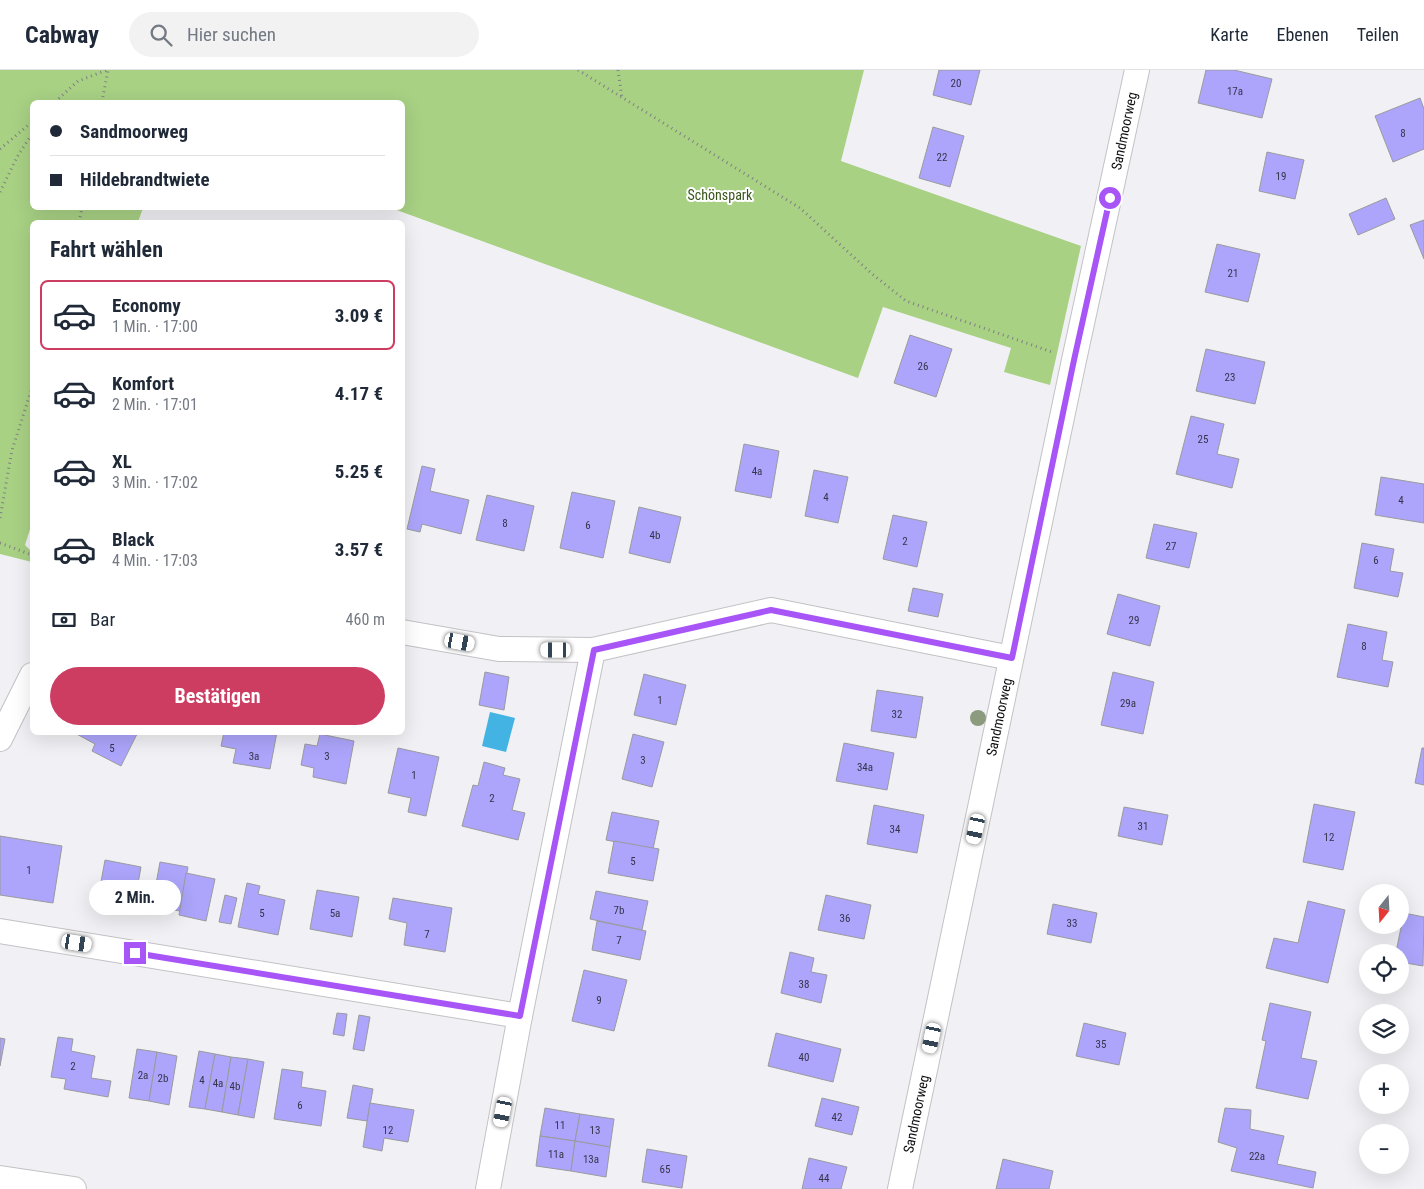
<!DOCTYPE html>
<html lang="de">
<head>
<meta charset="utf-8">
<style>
  :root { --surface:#fff; --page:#f2f2f3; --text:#1f2937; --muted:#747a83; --line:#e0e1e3; --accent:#cc3d61 }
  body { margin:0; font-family:"Roboto Condensed",sans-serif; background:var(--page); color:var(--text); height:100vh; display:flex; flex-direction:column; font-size:19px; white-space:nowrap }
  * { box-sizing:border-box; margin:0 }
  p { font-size:16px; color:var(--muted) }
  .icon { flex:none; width:28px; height:28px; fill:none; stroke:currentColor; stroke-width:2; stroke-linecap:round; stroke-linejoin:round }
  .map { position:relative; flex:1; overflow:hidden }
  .sheet { position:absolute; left:30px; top:150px; width:375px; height:515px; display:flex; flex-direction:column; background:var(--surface); border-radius:8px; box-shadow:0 5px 20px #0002 }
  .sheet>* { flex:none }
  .hud { position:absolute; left:30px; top:30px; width:375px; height:110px; border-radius:8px; box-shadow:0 5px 20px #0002; display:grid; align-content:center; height:110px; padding:0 20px; background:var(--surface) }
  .needle { width:32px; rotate:198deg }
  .controls { position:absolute; left:1359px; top:814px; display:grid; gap:10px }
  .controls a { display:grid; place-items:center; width:50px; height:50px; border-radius:50%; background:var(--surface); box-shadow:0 5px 20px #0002; font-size:25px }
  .end { position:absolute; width:22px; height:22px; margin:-11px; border:6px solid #a855f7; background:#fff; box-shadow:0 0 0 2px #fff }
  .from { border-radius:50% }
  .bubble { position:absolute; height:35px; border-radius:18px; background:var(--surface); box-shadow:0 5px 20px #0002; font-size:16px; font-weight:700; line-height:35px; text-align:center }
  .car { position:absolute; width:15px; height:30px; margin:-15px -8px; border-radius:6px; box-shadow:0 0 4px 1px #0007; background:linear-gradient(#fff 24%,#345 0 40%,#fff 0 76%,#345 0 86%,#fff 0) }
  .hud b { display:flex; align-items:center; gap:18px; height:48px; font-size:19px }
  .hud b+b { border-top:1px solid var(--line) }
  .hud i { width:12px; height:12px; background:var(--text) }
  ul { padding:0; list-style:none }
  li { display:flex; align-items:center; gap:15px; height:70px; margin:0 10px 8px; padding:0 10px; border:2px solid transparent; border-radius:8px }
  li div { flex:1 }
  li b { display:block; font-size:19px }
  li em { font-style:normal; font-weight:700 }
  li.on { border-color:var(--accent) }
  li>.icon { width:45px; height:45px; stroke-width:1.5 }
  h2 { padding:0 20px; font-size:22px; line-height:60px }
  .pay { display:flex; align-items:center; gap:12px; height:55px; padding:0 20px; font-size:19px }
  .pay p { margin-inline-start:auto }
  .cta { display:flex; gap:10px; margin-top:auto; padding:10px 20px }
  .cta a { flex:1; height:58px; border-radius:30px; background:var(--accent); color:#fff; font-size:20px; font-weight:700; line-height:58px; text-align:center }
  header { display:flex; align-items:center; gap:30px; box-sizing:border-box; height:70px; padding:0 25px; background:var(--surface); border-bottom:1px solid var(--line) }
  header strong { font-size:24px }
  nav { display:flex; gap:28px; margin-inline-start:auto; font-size:18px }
  .search { width:350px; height:45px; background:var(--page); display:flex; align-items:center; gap:12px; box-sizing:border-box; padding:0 18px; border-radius:28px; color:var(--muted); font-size:19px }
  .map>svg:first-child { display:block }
  .green { fill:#a8d184 }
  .water { fill:#43b3e4 }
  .building { fill:#aca5fb; stroke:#9a9a9e }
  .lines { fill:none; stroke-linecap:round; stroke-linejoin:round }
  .minor-casing { stroke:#c2c2c6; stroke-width:26 }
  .path { stroke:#808083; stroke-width:3; stroke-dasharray:1 4; stroke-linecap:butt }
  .minor { stroke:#fff; stroke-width:24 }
  .tree { fill:#8c9b7d }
  .route { stroke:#a855f7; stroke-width:6 }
  .labels { text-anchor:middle; stroke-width:4; stroke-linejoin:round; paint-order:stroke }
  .number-label { font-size:11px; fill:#36344b }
  .street-label { font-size:14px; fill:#0e0e10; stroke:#fff }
  .park-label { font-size:14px; fill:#39541a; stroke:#fff }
</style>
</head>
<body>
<header>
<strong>Cabway</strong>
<div class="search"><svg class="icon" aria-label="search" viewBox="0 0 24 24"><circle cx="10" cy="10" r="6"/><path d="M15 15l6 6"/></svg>Hier suchen</div>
<nav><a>Karte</a><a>Ebenen</a><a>Teilen</a></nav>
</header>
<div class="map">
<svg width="1424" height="1119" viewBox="0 0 1424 1119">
  <rect width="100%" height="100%" fill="#f1f1f5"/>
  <polygon class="green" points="0,0 864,0 841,91 1081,176 1050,315 1004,302 1011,278 883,237 858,308 391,138 402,138 402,32 32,32 32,138 143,138 138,152 32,152 32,453 25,475 32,482 32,492 0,484"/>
  <polygon class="water" points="490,642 515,648 506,682 482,676"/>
  <g class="building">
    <polygon points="939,0 980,0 971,35 933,25"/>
    <polygon points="1206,0 1234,0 1272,9 1262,48 1198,33"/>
    <polygon points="1420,28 1424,39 1424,79 1393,92 1375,46"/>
    <polygon points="933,57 964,66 950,117 919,108"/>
    <polygon points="1267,82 1304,90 1295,129 1259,121"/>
    <polygon points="1386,128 1395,149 1358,165 1349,144"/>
    <polygon points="1424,150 1424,189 1410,155"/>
    <polygon points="1217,174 1260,184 1248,232 1205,222"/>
    <polygon points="910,265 952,279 936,327 894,313"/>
    <polygon points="1206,279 1265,292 1255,334 1196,321"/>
    <polygon points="1191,346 1224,354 1217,384 1239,389 1232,418 1176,404"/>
    <polygon points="744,374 779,381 771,428 735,421"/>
    <polygon points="422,396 435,399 430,421 469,430 461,464 422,454 420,462 407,459"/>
    <polygon points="814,400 848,407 838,453 805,446"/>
    <polygon points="1381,407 1424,414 1424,453 1375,445"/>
    <polygon points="572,422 615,431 603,488 560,478"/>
    <polygon points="487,425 534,436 524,481 476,470"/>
    <polygon points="639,437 681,447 670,493 629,483"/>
    <polygon points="893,445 927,452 917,497 883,489"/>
    <polygon points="1154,454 1197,463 1189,498 1146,488"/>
    <polygon points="1362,473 1394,479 1390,501 1403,503 1398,527 1354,518"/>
    <polygon points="913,518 943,524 938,547 908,541"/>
    <polygon points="1118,524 1160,536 1150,576 1107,564"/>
    <polygon points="1348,554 1387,562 1382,590 1393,592 1388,617 1337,607"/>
    <polygon points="485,602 509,607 504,640 479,635"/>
    <polygon points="1113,602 1154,612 1143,664 1101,655"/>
    <polygon points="644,604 686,615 676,655 634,645"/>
    <polygon points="877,620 923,627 916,668 871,661"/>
    <polygon points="73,662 138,662 121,696 92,681 95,674"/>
    <polygon points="224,662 277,662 270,699 233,693 236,679 221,676"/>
    <polygon points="320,664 354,671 346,714 313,707 314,698 301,695 305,674 317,676"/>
    <polygon points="633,664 664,672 652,717 622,709"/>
    <polygon points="844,673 894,683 887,720 836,711"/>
    <polygon points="398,678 439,687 426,746 408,742 411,728 388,723"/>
    <polygon points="1422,678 1424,678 1424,715 1415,713"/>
    <polygon points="484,692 505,698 503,705 520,709 512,740 525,743 518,770 462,756 473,715 478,716"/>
    <polygon points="1314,734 1355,742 1343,800 1303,792"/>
    <polygon points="874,735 924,745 917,783 867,774"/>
    <polygon points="1124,737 1168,745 1162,775 1118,766"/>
    <polygon points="612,742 659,751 653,779 606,770"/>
    <polygon points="0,766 62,776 53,833 0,825"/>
    <polygon points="614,771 659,779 653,811 608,803"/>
    <polygon points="105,790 141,797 135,830 99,823"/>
    <polygon points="160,792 188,797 180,841 152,836"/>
    <polygon points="186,803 215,809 206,851 179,845"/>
    <polygon points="247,813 260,816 258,824 285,830 278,865 238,857"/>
    <polygon points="317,820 359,827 352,867 310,859"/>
    <polygon points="596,821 648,831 642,860 590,849"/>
    <polygon points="225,825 237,828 231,854 219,852"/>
    <polygon points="826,825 871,835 864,869 818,860"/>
    <polygon points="393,828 452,838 445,882 404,875 407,853 389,849"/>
    <polygon points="1308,831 1345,840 1328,913 1266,898 1274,868 1298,873"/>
    <polygon points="1053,834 1097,843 1091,873 1047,864"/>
    <polygon points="1404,843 1424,847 1423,896 1400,892 1400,882 1396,882"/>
    <polygon points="597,851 646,861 640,890 592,880"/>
    <polygon points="790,882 814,888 811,902 827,905 821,933 781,923"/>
    <polygon points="584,900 627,910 614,961 572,951"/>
    <polygon points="1270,933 1311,942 1301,988 1317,991 1308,1029 1256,1018 1266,971 1262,970"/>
    <polygon points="337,943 347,944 344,966 333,964"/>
    <polygon points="359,945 370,947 364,981 353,979"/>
    <polygon points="1084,953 1126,963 1119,995 1076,986"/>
    <polygon points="776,963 841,979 833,1012 768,996"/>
    <polygon points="58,967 73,969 71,981 95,986 91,1008 111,1011 108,1027 64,1019 66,1009 51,1007"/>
    <polygon points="0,968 5,969 0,996"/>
    <polygon points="137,979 157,982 149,1031 129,1028"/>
    <polygon points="199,981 215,984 205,1039 189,1037"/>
    <polygon points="157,982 177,986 169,1035 149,1031"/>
    <polygon points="215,984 231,987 222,1042 205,1039"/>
    <polygon points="231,987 248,989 238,1045 222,1042"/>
    <polygon points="248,989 264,992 254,1048 238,1045"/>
    <polygon points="282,999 303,1002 301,1017 326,1021 321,1056 274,1049"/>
    <polygon points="353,1015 373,1019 367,1051 347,1048"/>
    <polygon points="822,1028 859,1037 852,1065 815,1056"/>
    <polygon points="370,1033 414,1040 408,1072 384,1068 382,1081 363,1077"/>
    <polygon points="545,1038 580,1044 575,1071 540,1066"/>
    <polygon points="1225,1038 1251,1040 1250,1059 1284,1066 1277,1094 1316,1102 1313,1118 1231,1101 1237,1078 1218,1072"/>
    <polygon points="580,1044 614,1049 610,1077 575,1071"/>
    <polygon points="540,1066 575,1071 571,1101 536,1096"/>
    <polygon points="575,1071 610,1077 606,1107 571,1101"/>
    <polygon points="647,1079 687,1086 682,1118 642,1112"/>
    <polygon points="809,1088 847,1097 841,1119 802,1119"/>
    <polygon points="1003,1089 1053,1101 1049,1119 996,1119"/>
  </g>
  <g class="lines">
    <g class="minor-casing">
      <g id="minor">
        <polyline points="402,562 499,579 593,580 771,540 1011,588"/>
        <polyline points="0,669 32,605"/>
        <polyline points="0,861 520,946"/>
        <polyline points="0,1108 74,1119"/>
        <polyline points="488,1119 520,946 593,580"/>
        <polyline points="900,1119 1074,290 1137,0"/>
      </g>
    </g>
    <g class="path">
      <polyline points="578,0 800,138 871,203 906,231 1052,282"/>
      <polyline points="618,0 622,28"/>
      <polyline points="55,32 78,11 107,0"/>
      <polyline points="102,32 108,0"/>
      <polyline points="0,79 32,52"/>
      <polyline points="0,122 17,87 32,64"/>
      <polyline points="79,152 82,138"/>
      <polyline points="0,448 12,380 32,318"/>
      <polyline points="0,473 32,485"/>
    </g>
    <use href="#minor" class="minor"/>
  </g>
  <circle class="tree" cx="978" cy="648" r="8"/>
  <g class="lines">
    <polyline class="route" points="135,883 520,946 594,580 771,540 1012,588 1074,290 1110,128"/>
  </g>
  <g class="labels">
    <g class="number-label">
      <text x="956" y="17">20</text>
      <text x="1235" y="25">17a</text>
      <text x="1403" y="67">8</text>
      <text x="942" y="91">22</text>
      <text x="1281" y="110">19</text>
      <text x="1233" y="207">21</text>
      <text x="923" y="300">26</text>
      <text x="1230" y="311">23</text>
      <text x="1203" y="373">25</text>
      <text x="757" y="405">4a</text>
      <text x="826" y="431">4</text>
      <text x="1401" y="434">4</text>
      <text x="505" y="457">8</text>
      <text x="588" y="459">6</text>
      <text x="655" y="469">4b</text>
      <text x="905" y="475">2</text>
      <text x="1171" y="480">27</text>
      <text x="1376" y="494">6</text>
      <text x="1134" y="554">29</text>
      <text x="1364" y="580">8</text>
      <text x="660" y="634">1</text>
      <text x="1128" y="637">29a</text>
      <text x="897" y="648">32</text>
      <text x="112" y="682">5</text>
      <text x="254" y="690">3a</text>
      <text x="327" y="690">3</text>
      <text x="643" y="694">3</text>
      <text x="865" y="701">34a</text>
      <text x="414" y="709">1</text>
      <text x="492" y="732">2</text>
      <text x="1143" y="760">31</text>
      <text x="895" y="763">34</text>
      <text x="1329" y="771">12</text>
      <text x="633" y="795">5</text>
      <text x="29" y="804">1</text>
      <text x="619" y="844">7b</text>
      <text x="262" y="847">5</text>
      <text x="335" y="847">5a</text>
      <text x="845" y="852">36</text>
      <text x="1072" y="857">33</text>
      <text x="427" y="868">7</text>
      <text x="619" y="874">7</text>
      <text x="804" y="918">38</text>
      <text x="599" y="934">9</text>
      <text x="1101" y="978">35</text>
      <text x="804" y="991">40</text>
      <text x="73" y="1000">2</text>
      <text x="143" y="1009">2a</text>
      <text x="163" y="1012">2b</text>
      <text x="202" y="1014">4</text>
      <text x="218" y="1017">4a</text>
      <text x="235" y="1020">4b</text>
      <text x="300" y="1039">6</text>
      <text x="837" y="1051">42</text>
      <text x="560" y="1059">11</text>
      <text x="388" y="1064">12</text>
      <text x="595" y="1064">13</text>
      <text x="556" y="1088">11a</text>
      <text x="1257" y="1090">22a</text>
      <text x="591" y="1093">13a</text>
      <text x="665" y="1103">65</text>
      <text x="824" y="1112">44</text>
    </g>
    <g class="street-label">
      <text transform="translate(1124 61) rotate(-78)" y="5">Sandmoorweg</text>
      <text transform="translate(999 647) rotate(-78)" y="5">Sandmoorweg</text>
      <text transform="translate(916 1044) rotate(-78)" y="5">Sandmoorweg</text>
    </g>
    <g class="park-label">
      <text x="720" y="130">Schönspark</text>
    </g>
  </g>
</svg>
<div class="controls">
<a><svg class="needle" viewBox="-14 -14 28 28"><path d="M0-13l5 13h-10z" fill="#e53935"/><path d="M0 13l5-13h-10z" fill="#747a83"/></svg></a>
<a><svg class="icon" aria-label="locate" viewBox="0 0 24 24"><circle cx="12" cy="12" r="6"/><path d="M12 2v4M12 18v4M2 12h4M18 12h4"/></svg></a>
<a><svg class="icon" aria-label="layers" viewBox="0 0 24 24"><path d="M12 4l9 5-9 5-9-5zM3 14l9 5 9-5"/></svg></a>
<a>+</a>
<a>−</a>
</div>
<i class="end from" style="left:1110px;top:128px"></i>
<i class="end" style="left:135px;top:883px"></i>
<div class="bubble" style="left:89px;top:810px;width:92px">2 Min.</div>
<i class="car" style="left:460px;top:572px;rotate:100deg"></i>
<i class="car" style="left:556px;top:580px;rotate:270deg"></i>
<i class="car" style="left:976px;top:759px;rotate:192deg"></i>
<i class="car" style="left:77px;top:873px;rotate:99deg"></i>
<i class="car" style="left:932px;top:968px;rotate:192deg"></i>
<i class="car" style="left:503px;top:1042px;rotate:191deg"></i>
<div class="hud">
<b><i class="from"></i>Sandmoorweg</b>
<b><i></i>Hildebrandtwiete</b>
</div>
<section class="sheet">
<h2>Fahrt wählen</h2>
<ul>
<li class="on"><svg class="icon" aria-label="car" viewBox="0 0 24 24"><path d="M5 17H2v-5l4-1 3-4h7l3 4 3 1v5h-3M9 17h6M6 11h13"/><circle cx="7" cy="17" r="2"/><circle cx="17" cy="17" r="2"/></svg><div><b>Economy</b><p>1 Min. · 17:00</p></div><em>3.09 €</em></li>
<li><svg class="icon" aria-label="car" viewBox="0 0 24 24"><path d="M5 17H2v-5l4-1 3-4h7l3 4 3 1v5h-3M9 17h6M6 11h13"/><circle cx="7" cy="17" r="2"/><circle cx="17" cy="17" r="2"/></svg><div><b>Komfort</b><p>2 Min. · 17:01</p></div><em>4.17 €</em></li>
<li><svg class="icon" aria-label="car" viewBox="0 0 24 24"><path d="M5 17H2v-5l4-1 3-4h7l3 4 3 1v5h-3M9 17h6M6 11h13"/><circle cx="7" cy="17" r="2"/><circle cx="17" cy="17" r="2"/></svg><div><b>XL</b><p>3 Min. · 17:02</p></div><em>5.25 €</em></li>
<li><svg class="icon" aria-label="car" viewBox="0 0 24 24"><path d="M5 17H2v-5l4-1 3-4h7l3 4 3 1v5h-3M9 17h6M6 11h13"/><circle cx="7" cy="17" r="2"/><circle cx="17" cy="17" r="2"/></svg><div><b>Black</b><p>4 Min. · 17:03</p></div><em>3.57 €</em></li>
</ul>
<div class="pay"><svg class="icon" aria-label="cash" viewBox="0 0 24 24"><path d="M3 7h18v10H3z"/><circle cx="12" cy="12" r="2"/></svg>Bar<p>460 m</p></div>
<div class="cta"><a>Bestätigen</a></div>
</section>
</div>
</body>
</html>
